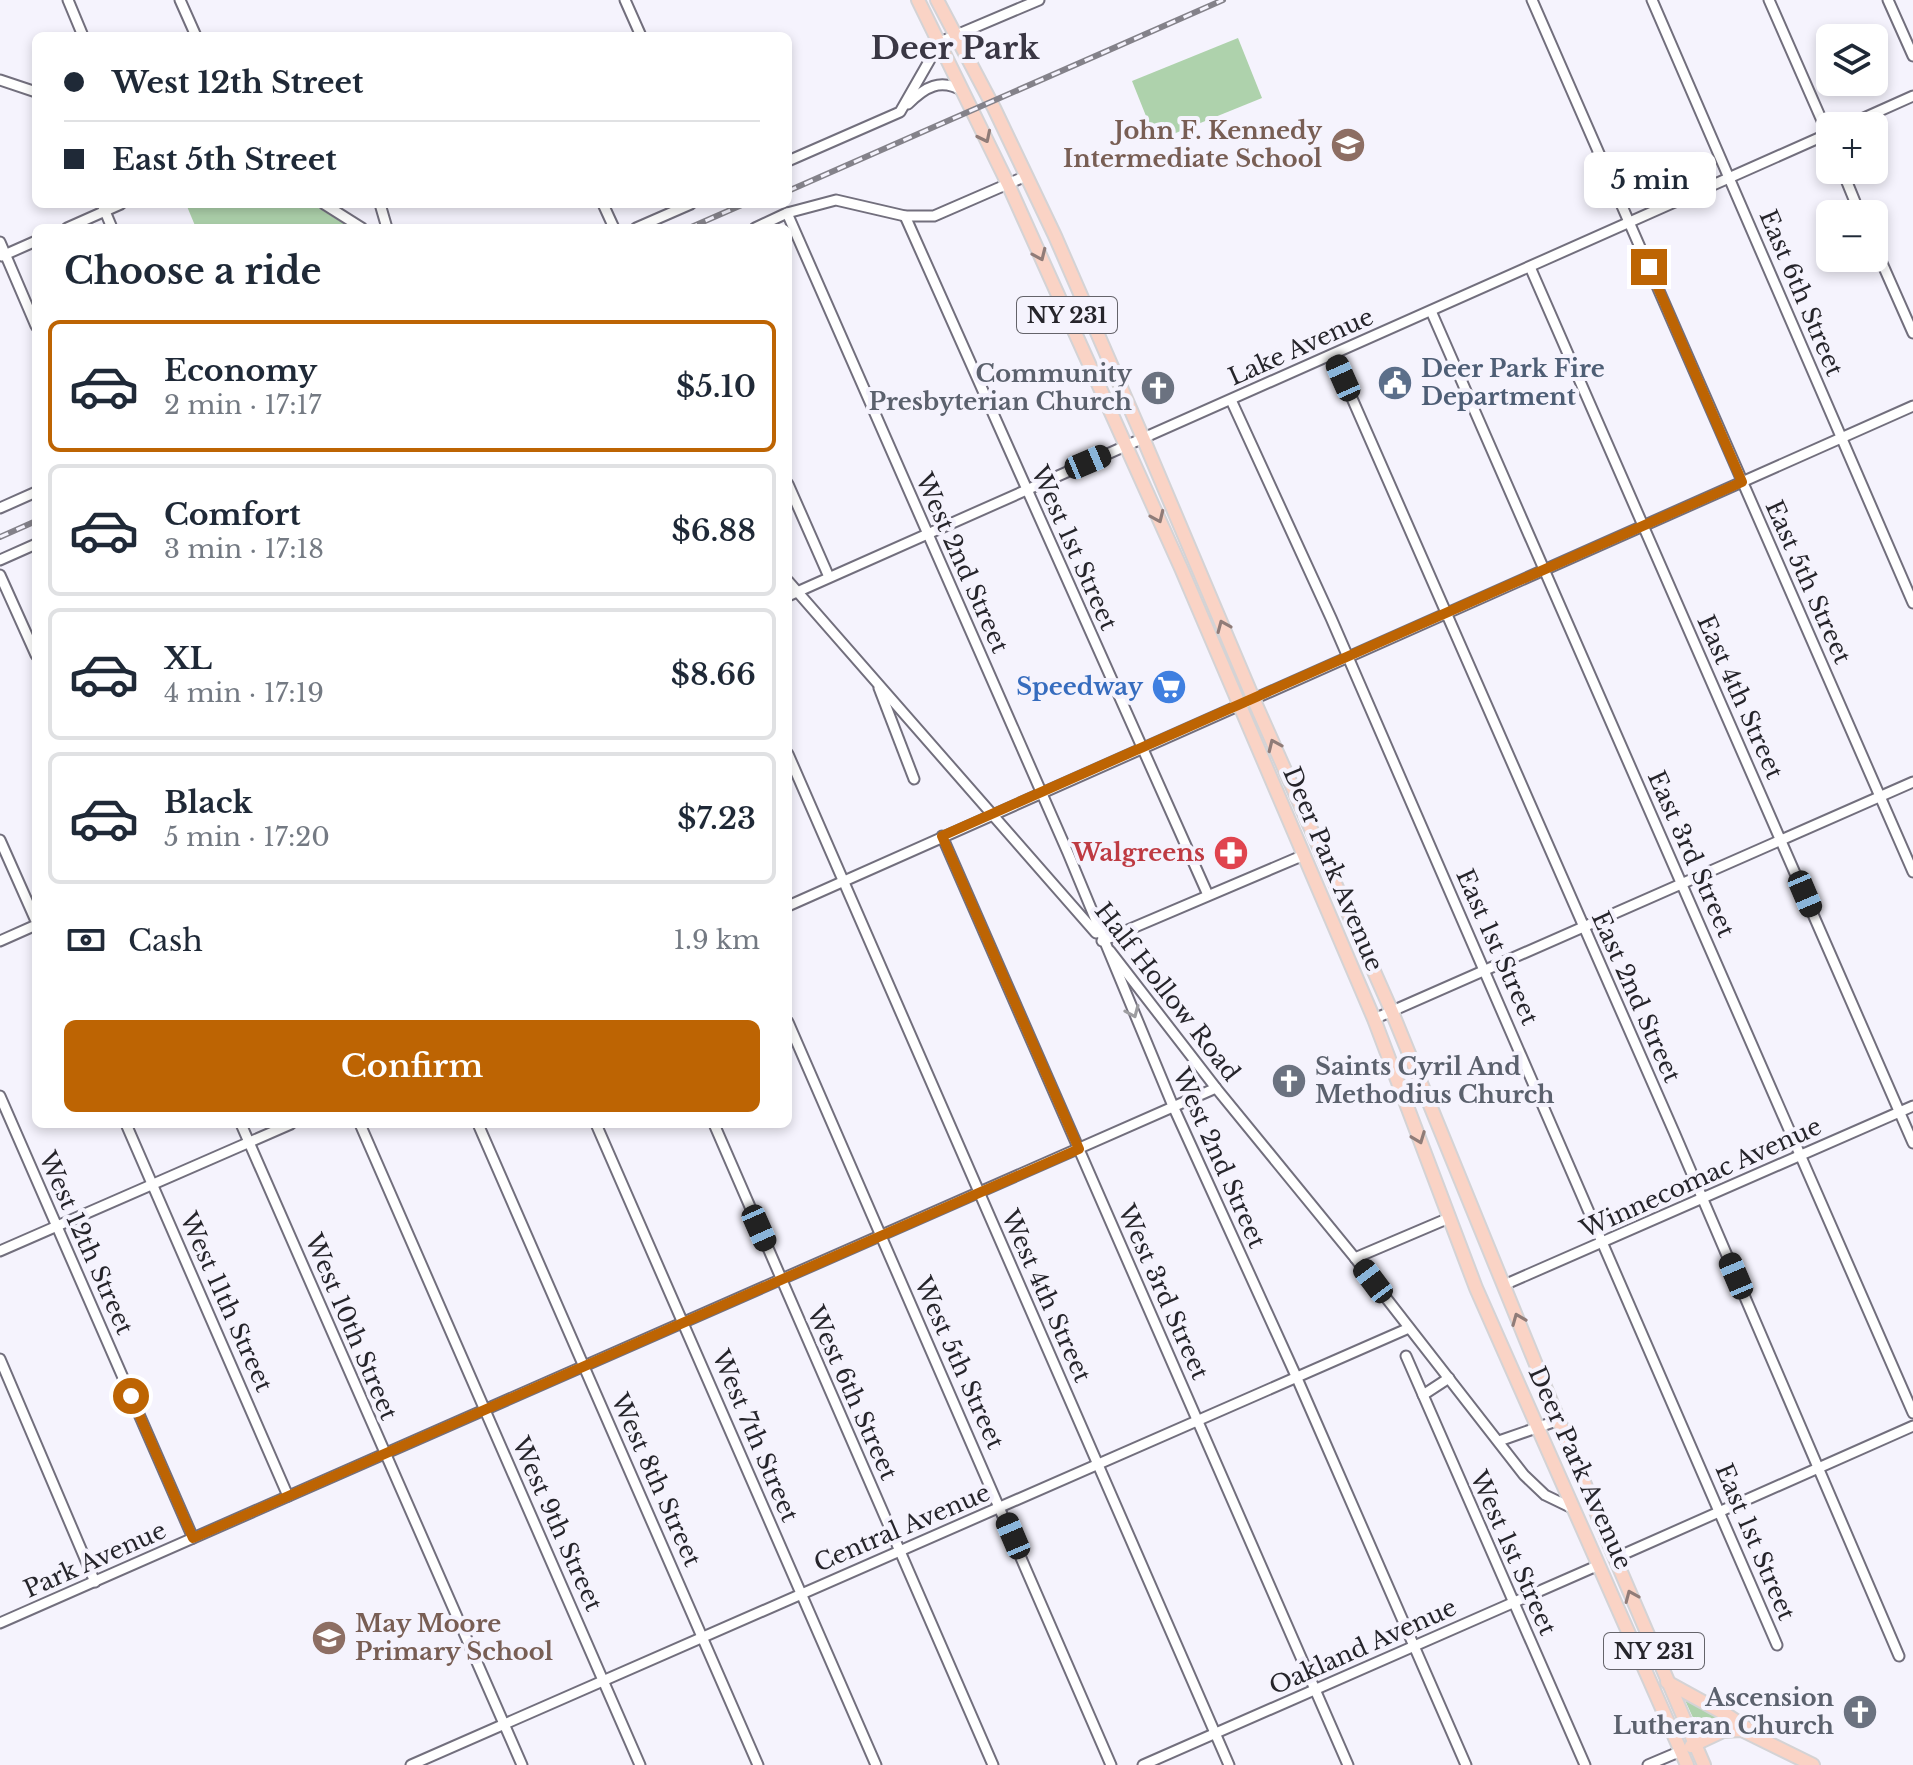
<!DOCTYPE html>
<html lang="en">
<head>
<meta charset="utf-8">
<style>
  :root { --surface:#fff; --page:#f6f6f7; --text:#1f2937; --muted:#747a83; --line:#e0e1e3; --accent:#bd6403 }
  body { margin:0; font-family:"Libre Baskerville",serif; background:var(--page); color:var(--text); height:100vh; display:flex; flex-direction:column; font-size:30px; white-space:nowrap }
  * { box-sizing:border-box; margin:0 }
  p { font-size:26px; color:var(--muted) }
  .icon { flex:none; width:44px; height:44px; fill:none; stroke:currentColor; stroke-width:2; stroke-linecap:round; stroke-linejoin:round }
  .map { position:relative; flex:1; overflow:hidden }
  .sheet { position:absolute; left:32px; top:224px; width:760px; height:904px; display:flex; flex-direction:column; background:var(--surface); border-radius:12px; box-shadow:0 4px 12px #0003 }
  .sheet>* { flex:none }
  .banner { position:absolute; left:32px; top:32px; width:760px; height:176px; border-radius:12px; box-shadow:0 4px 12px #0003; display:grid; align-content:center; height:176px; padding:0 32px; background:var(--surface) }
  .buttons { position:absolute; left:1816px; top:24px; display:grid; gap:16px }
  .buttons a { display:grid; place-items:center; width:72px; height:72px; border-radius:12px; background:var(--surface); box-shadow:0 4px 12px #0003; font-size:40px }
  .end { position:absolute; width:36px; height:36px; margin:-18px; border:10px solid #bd6403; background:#fff; box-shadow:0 0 0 4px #fff }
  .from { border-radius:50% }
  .bubble { position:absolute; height:56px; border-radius:12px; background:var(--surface); box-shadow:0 4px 12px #0003; font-size:26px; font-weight:600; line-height:56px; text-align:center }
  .car { position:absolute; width:24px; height:48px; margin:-24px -12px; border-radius:10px; box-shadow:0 0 6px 2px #0007; background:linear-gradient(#222 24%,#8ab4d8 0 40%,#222 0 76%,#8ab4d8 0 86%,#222 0) }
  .banner b { display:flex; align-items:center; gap:28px; height:76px; font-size:30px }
  .banner b+b { border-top:2px solid var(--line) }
  .banner i { width:20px; height:20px; background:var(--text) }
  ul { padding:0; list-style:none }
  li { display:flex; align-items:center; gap:24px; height:132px; margin:0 16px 12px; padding:0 16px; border:4px solid var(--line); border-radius:12px }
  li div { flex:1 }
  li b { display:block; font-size:30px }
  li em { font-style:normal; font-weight:600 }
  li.selected { border-color:var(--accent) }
  li>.icon { width:72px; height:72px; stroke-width:1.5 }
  h2 { padding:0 32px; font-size:36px; line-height:96px }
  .pay { display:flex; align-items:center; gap:20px; height:88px; padding:0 32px; font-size:30px }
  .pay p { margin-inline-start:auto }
  .cta { display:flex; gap:16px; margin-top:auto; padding:16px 32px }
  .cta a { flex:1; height:92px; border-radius:12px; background:var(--accent); color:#fff; font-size:32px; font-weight:600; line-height:92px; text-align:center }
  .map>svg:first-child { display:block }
  .green { fill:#aed2ac }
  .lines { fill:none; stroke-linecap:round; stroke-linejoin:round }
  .minor-casing { stroke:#726f7d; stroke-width:13 }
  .major-casing { stroke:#d4d3d5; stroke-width:16 }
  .minor { stroke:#fff; stroke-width:9 }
  .major { stroke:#fad3c5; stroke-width:12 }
  .rail-casing { stroke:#84828a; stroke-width:6 }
  .rail { stroke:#f5f3fd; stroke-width:3; stroke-dasharray:9; stroke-linecap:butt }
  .oneway { stroke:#907c78 }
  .oneway2 { stroke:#9d9da0 }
  .route { stroke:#bd6403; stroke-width:10 }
  .labels { text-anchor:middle; stroke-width:8; stroke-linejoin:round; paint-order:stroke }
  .shield { fill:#f5f3fd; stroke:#64636a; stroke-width:2 }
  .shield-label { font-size:22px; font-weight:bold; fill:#26252b }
  .education-label { font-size:24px; font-weight:bold; fill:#785e54; stroke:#f5f3fd; text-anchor:end }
  .street-label { font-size:24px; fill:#26252b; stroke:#f5f3fd }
  .service-label { font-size:24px; font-weight:bold; fill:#4e5e75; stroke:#f5f3fd; text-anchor:start }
  .worship-label { font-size:24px; font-weight:bold; fill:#5b616d; stroke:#f5f3fd; text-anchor:end }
  .shop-label { font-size:24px; font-weight:bold; fill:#366cbe; stroke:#f5f3fd; text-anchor:end }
  .health-label { font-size:24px; font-weight:bold; fill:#be3a42; stroke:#f5f3fd; text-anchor:end }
  .district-label { font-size:32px; font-weight:bold; fill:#3a3744; stroke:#f5f3fd }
</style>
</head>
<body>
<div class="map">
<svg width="1913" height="1765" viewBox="0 0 1913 1765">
  <rect width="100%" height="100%" fill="#f5f3fd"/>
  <g class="green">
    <polygon points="1238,38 1262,98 1156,141 1132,81"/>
    <polygon points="186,204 312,204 351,228 196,228"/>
    <polygon points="1684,1698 1728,1722 1700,1733"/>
  </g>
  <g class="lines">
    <g class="minor-casing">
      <g id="minor">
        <polyline points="68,0 83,36"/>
        <polyline points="180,0 196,36"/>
        <polyline points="625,0 641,36"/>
        <polyline points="1532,0 1913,872"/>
        <polyline points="1652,0 1913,603"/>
        <polyline points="1769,0 1830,139"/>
        <polyline points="1888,0 1913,56"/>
        <polyline points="0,80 36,92"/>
        <path d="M908,104C925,87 940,78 963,91"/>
        <polyline points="1846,126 1913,96"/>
        <polyline points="788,161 900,112 940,42 1039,0"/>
        <polyline points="1842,170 1860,214"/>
        <polyline points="102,204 112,228"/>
        <polyline points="324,204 362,228"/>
        <polyline points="380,204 387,228"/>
        <polyline points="603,204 614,228"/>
        <polyline points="787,213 1068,853 1173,1106 1296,1376 1466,1765"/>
        <polyline points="905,216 1208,895"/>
        <polyline points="67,228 121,204"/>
        <polyline points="636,228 691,204"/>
        <polyline points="755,228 787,213 836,200 905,216 934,216 1026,176"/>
        <polyline points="0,242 36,326"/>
        <polyline points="1874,245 1913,333"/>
        <polyline points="2,256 36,241"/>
        <polyline points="1530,267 1913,1143"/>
        <polyline points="1431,311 1913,1413"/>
        <polyline points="1333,355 1674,1132 1899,1656"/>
        <polyline points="1231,400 1331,618 1777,1645"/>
        <polyline points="788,484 829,577"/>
        <polyline points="0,508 36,492"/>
        <polyline points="0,560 36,544"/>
        <polyline points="0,575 36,655"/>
        <polyline points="788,581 1096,933"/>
        <polyline points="788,596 1830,133"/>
        <polyline points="879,688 914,779"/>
        <polyline points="788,754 1229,1765"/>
        <polyline points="942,836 1348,1765"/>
        <polyline points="0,840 36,921"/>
        <polyline points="788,906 1913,406"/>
        <polyline points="0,941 36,925"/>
        <polyline points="1102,941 1304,855"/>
        <polyline points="1110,951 1216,1088 1355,1258 1524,1475 1545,1495 1574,1509"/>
        <polyline points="1374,1019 1913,782"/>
        <polyline points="788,1022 1111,1765"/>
        <polyline points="0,1096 193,1538"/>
        <polyline points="126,1124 288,1496"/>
        <polyline points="241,1124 522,1765"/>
        <polyline points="360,1124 640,1765"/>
        <polyline points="478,1124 758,1765"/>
        <polyline points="596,1124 876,1765"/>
        <polyline points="714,1124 993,1765"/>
        <polyline points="0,1251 291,1124"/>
        <polyline points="1355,1258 1449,1218"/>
        <polyline points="1504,1285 1913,1106"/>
        <polyline points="1406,1356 1585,1765"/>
        <polyline points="0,1359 95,1582"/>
        <polyline points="1423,1395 1449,1378"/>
        <polyline points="1499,1441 1559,1420"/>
        <polyline points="1615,1558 1913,1426"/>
        <polyline points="0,1623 1216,1088"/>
        <polyline points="411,1765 1409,1328"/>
        <polyline points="1143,1765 1599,1565"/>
        <polyline points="1648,1765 1681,1751"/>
      </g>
    </g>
    <g class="major-casing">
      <g id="major">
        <polyline points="918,0 1008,184 1181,568 1374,1019 1476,1288 1687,1765"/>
        <polyline points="937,0 994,108 1055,236 1143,438 1253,698 1392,1012 1615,1558 1704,1765"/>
        <polyline points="1667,1682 1727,1715 1748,1729"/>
        <polyline points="1691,1746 1723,1731 1742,1730 1813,1765"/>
      </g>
    </g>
    <use href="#minor" class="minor"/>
    <use href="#major" class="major"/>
    <g class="rail-casing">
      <g id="rail">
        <polyline points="788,191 1223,0"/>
        <polyline points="689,228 744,204"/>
        <polyline points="0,537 36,521"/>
      </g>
    </g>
    <use href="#rail" class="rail"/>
  </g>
  <defs><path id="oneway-chevron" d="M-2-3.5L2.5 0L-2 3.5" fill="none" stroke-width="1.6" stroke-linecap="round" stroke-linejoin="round" transform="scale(2)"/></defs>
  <g class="oneway">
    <use href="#oneway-chevron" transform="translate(985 137) rotate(64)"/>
    <use href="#oneway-chevron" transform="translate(1040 255) rotate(66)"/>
    <use href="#oneway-chevron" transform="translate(1158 517) rotate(66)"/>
    <use href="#oneway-chevron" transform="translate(1223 626) rotate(-113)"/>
    <use href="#oneway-chevron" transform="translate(1274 745) rotate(-114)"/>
    <use href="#oneway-chevron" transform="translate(1419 1138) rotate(69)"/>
    <use href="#oneway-chevron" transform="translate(1518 1319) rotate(-112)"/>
    <use href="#oneway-chevron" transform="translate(1631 1596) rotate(-113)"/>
  </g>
  <use class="oneway2" href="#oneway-chevron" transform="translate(1133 1012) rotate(67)"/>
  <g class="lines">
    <polyline class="route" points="131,1396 193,1538 1079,1149 942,836 1742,482 1649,267"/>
  </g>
  <defs>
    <g id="school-disc" transform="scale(1.8)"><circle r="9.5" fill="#8d6e63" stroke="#f5f3fd"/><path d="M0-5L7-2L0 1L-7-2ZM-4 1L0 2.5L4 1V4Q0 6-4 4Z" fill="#fff"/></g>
    <g id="civic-disc" transform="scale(1.8)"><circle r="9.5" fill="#5c6f8a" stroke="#f5f3fd"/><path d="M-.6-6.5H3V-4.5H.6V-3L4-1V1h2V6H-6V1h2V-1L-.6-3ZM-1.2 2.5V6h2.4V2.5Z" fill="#fff"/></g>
    <g id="church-disc" transform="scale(1.8)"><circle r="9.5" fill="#6b7280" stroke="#f5f3fd"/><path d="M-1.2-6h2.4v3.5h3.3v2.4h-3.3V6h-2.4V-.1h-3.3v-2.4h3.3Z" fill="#fff"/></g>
    <g id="supermarket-disc" transform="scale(1.8)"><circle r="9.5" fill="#3f7fe0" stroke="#f5f3fd"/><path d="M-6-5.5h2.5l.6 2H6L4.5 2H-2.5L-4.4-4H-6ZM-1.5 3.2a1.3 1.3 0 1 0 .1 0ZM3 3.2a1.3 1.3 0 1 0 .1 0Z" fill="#fff"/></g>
    <g id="pharmacy-disc" transform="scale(1.8)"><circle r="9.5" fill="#e0444e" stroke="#f5f3fd"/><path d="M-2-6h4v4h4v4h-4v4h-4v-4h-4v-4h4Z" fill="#fff"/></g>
  </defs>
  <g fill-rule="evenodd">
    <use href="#school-disc" x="1348" y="145"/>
    <use href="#civic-disc" x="1395" y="383"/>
    <use href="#church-disc" x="1158" y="388"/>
    <use href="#supermarket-disc" x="1169" y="687"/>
    <use href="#pharmacy-disc" x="1231" y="853"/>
    <use href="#church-disc" x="1289" y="1081"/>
    <use href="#school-disc" x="329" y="1638"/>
    <use href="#church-disc" x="1860" y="1712"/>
  </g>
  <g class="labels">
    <g class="shield">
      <rect x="1017" y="297" width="100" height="36" rx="6"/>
      <rect x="1604" y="1633" width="100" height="36" rx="6"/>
    </g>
    <g class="shield-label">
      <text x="1067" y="323">NY 231</text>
      <text x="1654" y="1659">NY 231</text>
    </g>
    <g class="education-label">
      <text x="1322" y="139">John F. Kennedy<tspan x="1322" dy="28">Intermediate School</tspan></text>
      <text x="355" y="1632" text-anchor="start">May Moore<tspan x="355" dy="28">Primary School</tspan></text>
    </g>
    <g class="street-label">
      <text transform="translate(1801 293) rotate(67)" y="8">East 6th Street</text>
      <text transform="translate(1301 347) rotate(-24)" y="8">Lake Avenue</text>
      <text transform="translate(1074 548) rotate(66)" y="8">West 1st Street</text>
      <text transform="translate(962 563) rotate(66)" y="8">West 2nd Street</text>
      <text transform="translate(1808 582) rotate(66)" y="8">East 5th Street</text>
      <text transform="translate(1740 697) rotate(66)" y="8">East 4th Street</text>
      <text transform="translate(1691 854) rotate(66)" y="8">East 3rd Street</text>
      <text transform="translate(1333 869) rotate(67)" y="8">Deer Park Avenue</text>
      <text transform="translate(1497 947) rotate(66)" y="8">East 1st Street</text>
      <text transform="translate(1167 992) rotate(52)" y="8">Half Hollow Road</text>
      <text transform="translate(1636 997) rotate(66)" y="8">East 2nd Street</text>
      <text transform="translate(1219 1158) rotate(66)" y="8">West 2nd Street</text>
      <text transform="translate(1701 1178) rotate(-24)" y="8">Winnecomac Avenue</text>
      <text transform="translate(86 1243) rotate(66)" y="8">West 12th Street</text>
      <text transform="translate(1163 1292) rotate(66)" y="8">West 3rd Street</text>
      <text transform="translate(1046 1296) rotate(66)" y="8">West 4th Street</text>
      <text transform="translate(226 1302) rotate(66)" y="8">West 11th Street</text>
      <text transform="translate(351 1327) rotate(67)" y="8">West 10th Street</text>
      <text transform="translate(959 1363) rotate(66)" y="8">West 5th Street</text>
      <text transform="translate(852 1393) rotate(66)" y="8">West 6th Street</text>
      <text transform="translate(755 1436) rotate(67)" y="8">West 7th Street</text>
      <text transform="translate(1580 1468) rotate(66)" y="8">Deer Park Avenue</text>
      <text transform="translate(656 1480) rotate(66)" y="8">West 8th Street</text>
      <text transform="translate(557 1524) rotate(66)" y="8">West 9th Street</text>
      <text transform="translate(902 1528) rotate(-23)" y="8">Central Avenue</text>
      <text transform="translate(1755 1542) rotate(67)" y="8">East 1st Street</text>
      <text transform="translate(1513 1553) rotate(66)" y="8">West 1st Street</text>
      <text transform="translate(95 1560) rotate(-24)" y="8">Park Avenue</text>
      <text transform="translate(1363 1647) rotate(-24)" y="8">Oakland Avenue</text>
    </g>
    <g class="service-label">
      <text x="1421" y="377">Deer Park Fire<tspan x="1421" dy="28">Department</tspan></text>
    </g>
    <g class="worship-label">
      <text x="1132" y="382">Community<tspan x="1132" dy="28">Presbyterian Church</tspan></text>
      <text x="1315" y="1075" text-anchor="start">Saints Cyril And<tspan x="1315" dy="28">Methodius Church</tspan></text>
      <text x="1834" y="1706">Ascension<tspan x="1834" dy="28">Lutheran Church</tspan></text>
    </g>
    <g class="shop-label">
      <text x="1143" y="695">Speedway</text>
    </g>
    <g class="health-label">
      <text x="1205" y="861">Walgreens</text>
    </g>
    <g class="district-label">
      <text x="955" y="59">Deer Park</text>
    </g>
  </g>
</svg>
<div class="buttons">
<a><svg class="icon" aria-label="layers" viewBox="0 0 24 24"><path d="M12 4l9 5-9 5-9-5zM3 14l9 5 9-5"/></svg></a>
<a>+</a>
<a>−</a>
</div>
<i class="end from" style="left:131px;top:1396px"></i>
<i class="end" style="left:1649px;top:267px"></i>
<div class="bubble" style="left:1584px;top:152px;width:132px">5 min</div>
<i class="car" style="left:1343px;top:378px;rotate:336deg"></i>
<i class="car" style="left:1088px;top:462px;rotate:67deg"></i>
<i class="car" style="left:1805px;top:894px;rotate:157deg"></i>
<i class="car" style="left:759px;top:1228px;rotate:156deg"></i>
<i class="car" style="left:1736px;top:1276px;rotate:337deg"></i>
<i class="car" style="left:1373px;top:1281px;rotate:323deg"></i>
<i class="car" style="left:1013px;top:1536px;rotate:337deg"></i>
<div class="banner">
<b><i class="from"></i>West 12th Street</b>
<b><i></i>East 5th Street</b>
</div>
<section class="sheet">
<h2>Choose a ride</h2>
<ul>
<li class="selected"><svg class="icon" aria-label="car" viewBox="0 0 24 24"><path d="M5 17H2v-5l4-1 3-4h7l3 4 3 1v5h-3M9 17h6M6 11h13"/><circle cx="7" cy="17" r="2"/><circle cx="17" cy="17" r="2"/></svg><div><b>Economy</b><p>2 min · 17:17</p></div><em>$5.10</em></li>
<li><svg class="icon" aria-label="car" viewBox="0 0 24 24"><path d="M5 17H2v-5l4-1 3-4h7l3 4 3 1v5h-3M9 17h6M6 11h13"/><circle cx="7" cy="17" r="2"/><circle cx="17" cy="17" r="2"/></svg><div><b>Comfort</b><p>3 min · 17:18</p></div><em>$6.88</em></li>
<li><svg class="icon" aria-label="car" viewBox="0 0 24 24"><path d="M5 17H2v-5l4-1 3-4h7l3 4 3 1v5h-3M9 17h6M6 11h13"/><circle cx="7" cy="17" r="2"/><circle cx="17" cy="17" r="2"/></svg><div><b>XL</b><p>4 min · 17:19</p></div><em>$8.66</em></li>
<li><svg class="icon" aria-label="car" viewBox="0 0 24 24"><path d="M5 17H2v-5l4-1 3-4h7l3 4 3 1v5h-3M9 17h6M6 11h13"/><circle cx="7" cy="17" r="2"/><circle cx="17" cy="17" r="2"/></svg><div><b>Black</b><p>5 min · 17:20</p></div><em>$7.23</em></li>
</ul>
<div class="pay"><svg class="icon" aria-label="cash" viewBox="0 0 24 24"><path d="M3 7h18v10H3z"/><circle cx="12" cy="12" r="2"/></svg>Cash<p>1.9 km</p></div>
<div class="cta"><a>Confirm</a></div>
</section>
</div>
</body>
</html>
